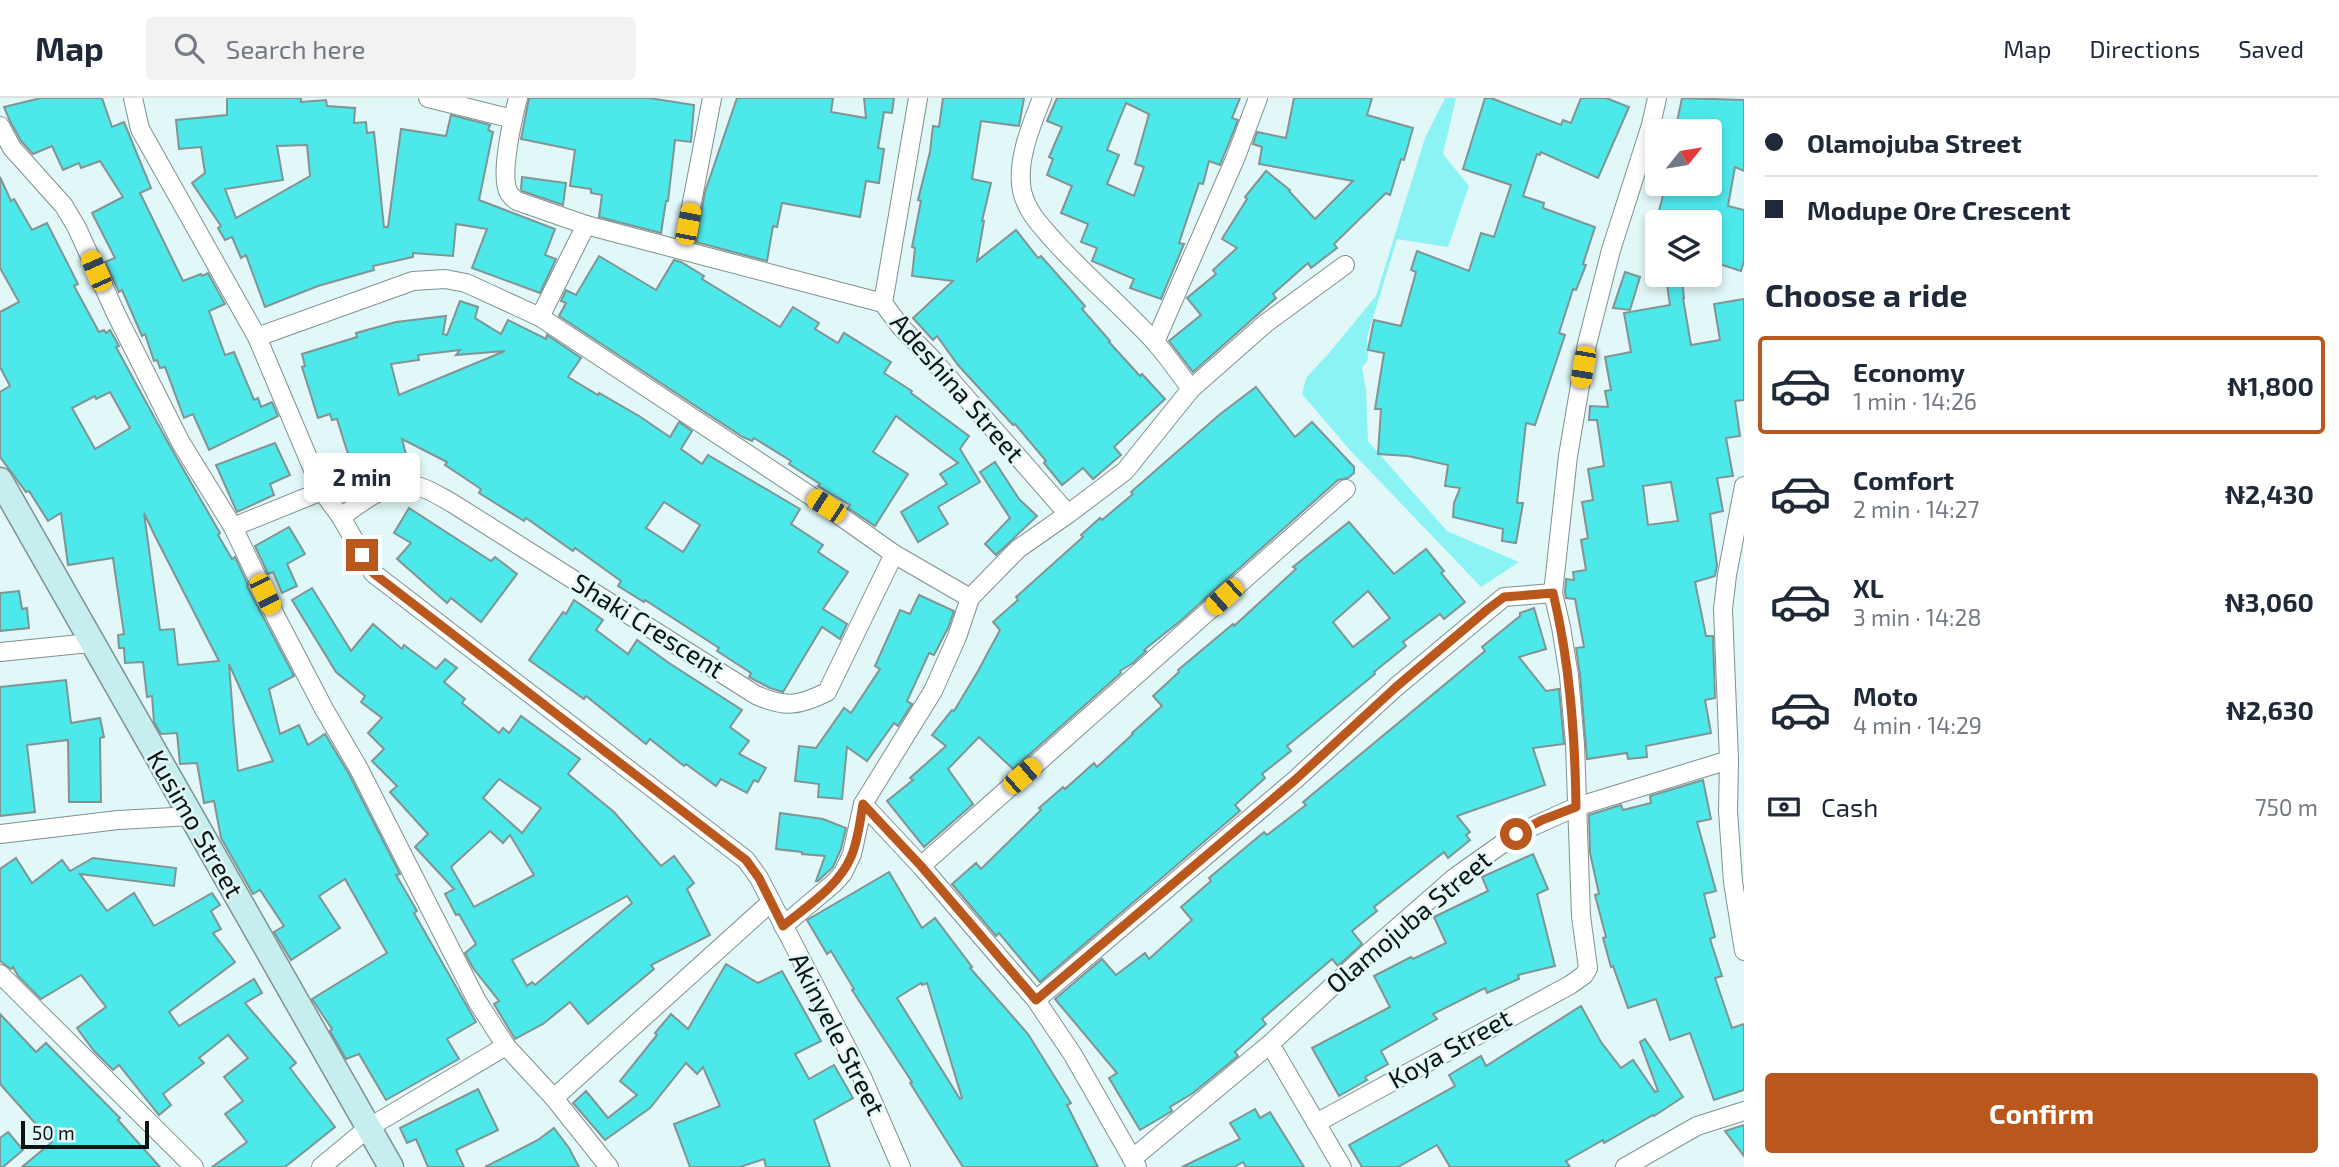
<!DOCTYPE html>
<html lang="en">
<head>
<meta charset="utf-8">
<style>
  :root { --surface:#fff; --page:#f2f2f3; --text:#1f2937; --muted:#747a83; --line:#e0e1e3; --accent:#b9571d }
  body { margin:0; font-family:"Exo 2",sans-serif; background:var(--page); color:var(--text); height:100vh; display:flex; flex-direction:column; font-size:26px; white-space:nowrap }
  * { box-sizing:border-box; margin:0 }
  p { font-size:23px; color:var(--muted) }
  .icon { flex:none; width:38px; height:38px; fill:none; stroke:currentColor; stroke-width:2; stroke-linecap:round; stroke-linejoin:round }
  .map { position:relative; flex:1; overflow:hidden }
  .drawer { display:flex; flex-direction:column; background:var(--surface); width:595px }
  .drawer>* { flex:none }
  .top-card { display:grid; align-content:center; height:154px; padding:0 21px; background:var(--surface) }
  .needle { width:46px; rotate:60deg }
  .buttons { position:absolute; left:1645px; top:21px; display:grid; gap:14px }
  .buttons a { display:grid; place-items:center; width:77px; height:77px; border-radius:7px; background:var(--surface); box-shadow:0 4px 10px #0003; font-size:35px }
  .scale { position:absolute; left:21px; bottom:18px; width:128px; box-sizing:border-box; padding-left:7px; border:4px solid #0c1313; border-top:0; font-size:19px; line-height:24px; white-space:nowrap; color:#0c1313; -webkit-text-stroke:5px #e2f7f7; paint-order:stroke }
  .end { position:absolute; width:32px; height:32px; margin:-16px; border:9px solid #b9571d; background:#fff; box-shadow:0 0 0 4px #fff }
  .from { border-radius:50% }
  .bubble { position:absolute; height:49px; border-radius:7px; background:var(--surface); box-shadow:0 4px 10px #0003; font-size:23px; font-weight:700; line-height:49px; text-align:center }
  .car { position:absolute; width:21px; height:42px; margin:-21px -10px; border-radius:9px; box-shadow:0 0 5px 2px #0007; background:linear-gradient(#f5c518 24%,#345 0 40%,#f5c518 0 76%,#345 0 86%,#f5c518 0) }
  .top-card b { display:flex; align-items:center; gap:24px; height:66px; font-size:26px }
  .top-card b+b { border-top:2px solid var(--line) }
  .top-card i { width:18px; height:18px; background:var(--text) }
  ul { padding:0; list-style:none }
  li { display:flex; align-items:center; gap:21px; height:98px; margin:0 14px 10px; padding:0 7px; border:4px solid transparent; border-radius:7px }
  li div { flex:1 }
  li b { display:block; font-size:26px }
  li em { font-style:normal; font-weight:700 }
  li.active { border-color:var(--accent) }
  li>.icon { width:63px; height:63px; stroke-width:1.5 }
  h2 { padding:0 21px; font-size:32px; line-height:84px }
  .pay { display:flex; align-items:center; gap:18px; height:77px; padding:0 21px; font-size:26px }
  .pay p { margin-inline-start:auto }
  .action { display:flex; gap:14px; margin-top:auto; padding:14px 21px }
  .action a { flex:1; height:80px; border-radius:7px; background:var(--accent); color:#fff; font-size:28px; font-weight:700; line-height:80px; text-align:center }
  header { display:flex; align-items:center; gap:42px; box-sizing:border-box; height:98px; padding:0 35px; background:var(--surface); border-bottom:2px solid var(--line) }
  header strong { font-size:33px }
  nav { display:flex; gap:38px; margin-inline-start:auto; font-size:24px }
  .search { width:490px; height:63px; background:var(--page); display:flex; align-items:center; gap:18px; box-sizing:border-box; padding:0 24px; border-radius:7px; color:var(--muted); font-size:26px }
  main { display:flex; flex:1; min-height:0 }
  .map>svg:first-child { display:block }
  .green { fill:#8bf3f4 }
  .building { fill:#4de8ea; stroke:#819494; stroke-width:2; fill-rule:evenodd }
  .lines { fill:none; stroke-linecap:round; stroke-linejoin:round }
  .street-casing { stroke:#7e9191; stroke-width:20 }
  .secondary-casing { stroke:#7e9191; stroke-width:27 }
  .street { stroke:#fff; stroke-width:18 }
  .secondary { stroke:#c6eeef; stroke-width:24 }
  .route { stroke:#b9571d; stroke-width:9 }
  .labels { text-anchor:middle; stroke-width:5; stroke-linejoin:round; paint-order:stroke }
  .street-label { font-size:26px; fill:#0c1313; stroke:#e2f7f7 }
</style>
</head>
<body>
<header>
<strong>Map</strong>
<div class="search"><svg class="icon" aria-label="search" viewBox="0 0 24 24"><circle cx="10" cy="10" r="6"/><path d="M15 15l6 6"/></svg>Search here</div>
<nav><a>Map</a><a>Directions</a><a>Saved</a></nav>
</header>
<main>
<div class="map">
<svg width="1744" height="1069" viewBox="0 0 1744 1069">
  <rect width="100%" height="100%" fill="#e2f7f7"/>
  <polygon class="green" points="1445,0 1456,0 1443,56 1469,88 1448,149 1397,141 1367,239 1368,262 1362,270 1366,291 1368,343 1447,433 1519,464 1481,489 1349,351 1302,296 1306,280 1329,255 1376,198 1425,40"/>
  <g class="building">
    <polygon points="41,0 102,0 112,29 124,24 151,90 140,95 183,183 201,176 202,178 208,175 225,206 209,213 225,257 234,254 254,302 258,300 261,309 272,304 278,318 209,352 193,316 184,320 165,269 160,270 157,262 154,263 145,236 142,238 122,192 119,194 105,164 115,160 92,115 123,99 100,63 81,70 79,65 63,72 52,48 33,56 21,43 9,21 4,9"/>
    <path d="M227,0H301V4L326,2L327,8L355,10L354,25L366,24L367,35L374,34L384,129H388L401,31L446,38L451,17L490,27L488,32L493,34L479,102L555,131L545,157L556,161L540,195L472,170L487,131L456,126L453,158L413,155V159L373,168L374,172L318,188L265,209L246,157L241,160L232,139L225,142L218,130L221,128L192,85L205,75L201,49L179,51L176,22L227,17ZM307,47L310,78L236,120L225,91L283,82L277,48Z"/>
    <polygon points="529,0 649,0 694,7 691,44 675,42 668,103 666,103 661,135 599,119 602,97 591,95 591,91 570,88 575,52 521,41"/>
    <polygon points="737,0 833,0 831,14 866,20 864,0 894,0 892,15 884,14 878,50 884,51 879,85 866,83 860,119 782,105 777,129 773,128 767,163 696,144 705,94"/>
    <polygon points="943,0 1024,0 1019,28 981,23 972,81 991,85 982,123 984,123 977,163 1016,132 1038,160 1041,158 1085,208 1082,211 1110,243 1109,244 1140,278 1142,276 1165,301 1114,349 1121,357 1093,381 1083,370 1062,387 1044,365 1046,363 1015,326 1013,327 958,267 937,238 933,242 913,220 953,183 912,178 915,150 912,149 921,103 918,102 930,54 933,28 939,29"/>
    <path d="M1057,0H1240L1232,20L1238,22L1220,67L1209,63L1203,86L1199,85L1179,145L1184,146L1161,201L1130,190L1134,181L1092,163L1097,150L1081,144L1088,126L1061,115L1072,88L1047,77L1053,61L1049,59L1062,29L1047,23ZM1126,5L1149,16L1135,66L1144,69L1134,98L1107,86L1119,57L1107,52Z"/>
    <polygon points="1294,0 1372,0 1367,17 1413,30 1404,62 1401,61 1390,97 1386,95 1334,146 1337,150 1311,170 1308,165 1273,196 1276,200 1193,274 1169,243 1201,217 1187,200 1216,176 1213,172 1237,150 1222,141 1247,101 1245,99 1266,73 1290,92 1289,93 1315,121 1353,83 1259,66 1262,49 1253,46 1257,34 1286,40"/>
    <polygon points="1485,0 1491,0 1561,27 1563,22 1571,25 1581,0 1606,0 1629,9 1598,80 1541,54 1540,57 1537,56 1523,98 1544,105 1543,110 1595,129 1583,166 1586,167 1576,192 1573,191 1559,235 1565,237 1535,327 1526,325 1517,405 1523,405 1516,445 1502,443 1503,431 1453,419 1454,405 1460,390 1445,388 1448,367 1408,358 1378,356 1381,311 1375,311 1384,255 1368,252 1374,222 1401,228 1416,174 1411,172 1417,153 1469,173 1481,135 1494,139 1511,87 1463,71"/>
    <polygon points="1682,0 1744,2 1744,73 1735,69 1728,108 1744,112 1744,163 1741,173 1710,163 1710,124 1656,124 1666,86 1710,86 1710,33 1675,33"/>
    <path d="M0,79L11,103L14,101L32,132L47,125L78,186L74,188L99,234L104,232L106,235L110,232L119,248L116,249L171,350L220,435L218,437L232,461L235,459L248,487L247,488L294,578L269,591L280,636L299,627L308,647L325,636L349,676L400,776L396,777L417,813L414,815L476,924L447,941L459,961L386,1002L359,956L346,961L330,933L332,931L312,901L387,855L345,781L319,798L340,830L291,862L274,834L284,828L260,792L253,796L221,740L214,703L204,705L197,665L180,666L177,635L161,636L154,624L152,598L147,599L143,564L125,565L124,550H119L118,537L124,536L113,460L68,467L61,415L48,423L29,393L26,394L0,359V294L10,288L0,269V214L19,204L0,170ZM110,294L130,330L95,351L72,310L95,298L96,301ZM144,415L155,438L219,563L178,567L174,531L160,532ZM229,566L273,663L238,673L234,631Z"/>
    <polygon points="522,79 566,85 563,107 522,93 521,91"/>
    <polygon points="599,158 656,192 674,162 681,164 704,178 702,181 780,229 793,209 819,225 815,231 838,245 844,235 891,264 884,275 912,293 911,295 969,338 960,351 980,384 938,409 948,426 918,444 901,414 947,386 940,376 958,365 896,318 873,354 908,376 875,428 848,410 850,407 818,388 820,386 789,366 791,363 754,340 752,343 743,339 559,218 566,205 561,203 566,192 576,197"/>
    <polygon points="1625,174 1640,179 1630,212 1613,210"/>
    <path d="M1682,179L1684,200H1683L1691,247L1720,242L1714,206L1744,201V302L1735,303L1740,338L1726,340L1733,378L1717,380L1723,413L1710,416L1717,467L1715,478L1695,484L1706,538H1713L1715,600L1705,602L1711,635L1646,648L1647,659L1628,661L1627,655L1587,661L1580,577L1576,550L1584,549L1575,501L1566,500L1565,494L1566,481L1574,482L1573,474L1586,472L1581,442L1588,440L1582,404L1593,402L1588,371L1604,368L1597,322H1589L1590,308L1608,309L1605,293L1611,292L1605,259L1631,254L1624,215L1670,207L1666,180ZM1671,384L1678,423L1648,427L1643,388Z"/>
    <path d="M460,203L478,209L475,220L501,236L508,222L546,241L547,237L581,260L568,279L598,297L599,295L639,318L670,339L679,324L692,333L681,351L702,366L708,357L800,411L791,426L823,447L818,454L848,474L823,511L847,526L840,541L822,529L783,594L770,590L749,579L751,575L717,553L719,550L645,502L644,504L618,488L621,483L575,450L573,453L526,420L524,423L479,395L481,391L445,367L447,364L402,341L409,368L365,380L362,369L353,372L337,321L332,322L330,316L318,320L302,269L305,268L302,256L357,239L356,235L396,224L446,218L443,236L447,237ZM460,252L456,257L505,253L399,297L391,266L419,262L418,257ZM664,404L700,427L683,454L646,430Z"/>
    <polygon points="1256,289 1295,339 1312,324 1354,369 1354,375 1348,380 1338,382 1179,524 1144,552 1146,553 1133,565 1120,573 1121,575 1013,671 979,639 948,671 973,706 924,749 887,703 913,682 910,680 946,648 932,637 952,612 954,613 978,573 1000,532 993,524 1018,502 1016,499 1083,439 1081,437 1100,420 1102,422 1133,396 1131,394 1219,317"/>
    <polygon points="275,345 290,377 270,386 274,397 237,414 216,367"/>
    <polygon points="995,364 1019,401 1037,418 996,457 985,446 1010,420 980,374"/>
    <polygon points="409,410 491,463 495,459 517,476 481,524 451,500 447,505 397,461 411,445 394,435"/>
    <path d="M1349,424L1394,476L1426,451L1444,473L1441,475L1465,504L1444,521L1440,516L1403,544L1406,548L1374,574L1375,576L1287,648L1291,653L1262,676L1265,680L1235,707L1240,713L1040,884L999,835L996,838L952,786L976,765L981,771L1041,712L1039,710L1063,689L1065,691L1094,665L1097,669L1133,636L1132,635L1162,608L1153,598L1179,574L1178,572L1233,526L1234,528L1296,471L1293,469ZM1368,493L1390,520L1353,549L1333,524Z"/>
    <polygon points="289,429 305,456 287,466 297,488 282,495 273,474 268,476 255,448"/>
    <path d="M312,490L351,553L373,526L402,551L404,547L436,571L445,561L457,570L444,584L465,601L462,605L499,635L503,630L509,635L521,618L580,661L568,676L614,714L661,768L674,758L694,785L687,791L710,837L651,867L654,871L588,926L570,904L543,926L515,941L494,906L499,903L473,870L465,855L476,846L459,816L456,817L445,796L454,791L415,749L428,736L390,694L397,688L372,663L384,651L368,635L382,620L361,604L365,598L336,574L292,502ZM499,681L541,710L522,735L483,700ZM490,733L503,745L510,737L534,777L474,809L451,769ZM627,798L632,805L535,887L532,884L527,888L512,862Z"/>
    <polygon points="19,493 22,511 27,510 29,530 0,533 0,495"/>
    <polygon points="919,497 954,513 948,530 934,557 929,555 907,603 912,606 898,628 894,625 867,663 847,649 842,701 818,699 819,686 795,683 799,648 816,650 844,610 851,615 880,571 875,568 900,512 910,516"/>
    <polygon points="574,502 603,522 596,532 628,556 637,542 669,565 742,612 730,629 749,643 739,656 766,670 758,684 754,682 747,695 721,681 716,688 686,666 684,668 650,641 646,646 586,598 584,601 529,562 563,514 566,516"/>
    <polygon points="1534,510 1546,551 1519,559 1546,593 1559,591 1564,646 1533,650 1545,687 1457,718 1470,734 1466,737 1470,742 1448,760 1444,754 1374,809 1377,813 1352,833 1362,846 1338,868 1332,861 1262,921 1266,926 1235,954 1238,958 1193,995 1170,1009 1172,1013 1140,1032 1109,980 1117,975 1055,901 1102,861 1116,877 1145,855 1149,861 1192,822 1181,809 1211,783 1209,780 1264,734 1267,737 1306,707 1303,704 1485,553 1482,549 1520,518 1520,515"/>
    <polygon points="66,582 71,625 100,620 104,639 100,640 101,704 69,704 68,642 27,647 35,714 0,718 0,589"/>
    <polygon points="1703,682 1711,721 1697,724 1716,793 1704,796 1715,839 1710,841 1722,878 1715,880 1732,930 1744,926 1744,992 1714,1002 1690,935 1670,942 1656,901 1628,910 1613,868 1611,869 1603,840 1606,839 1595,797 1599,796 1590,755 1589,717 1621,707 1623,712 1651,705 1650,698"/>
    <polygon points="780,715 823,721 846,730 841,751 833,769 818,783 816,783 825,758 802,756 802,754 776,751"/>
    <polygon points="1533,756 1548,791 1537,796 1555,868 1518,877 1519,881 1487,895 1485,890 1433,916 1437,921 1381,953 1388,966 1365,979 1367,982 1339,998 1312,950 1390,909 1374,878 1411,859 1413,861 1446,845 1434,819 1488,793 1482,779"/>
    <polygon points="16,760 32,785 62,762 70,773 93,760 176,770 174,788 80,776 107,813 134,795 154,828 212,795 220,807 211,813 221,831 213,835 235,864 169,914 179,928 254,881 262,895 245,905 296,965 290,970 335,1029 285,1069 212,1069 247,1044 225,1016 243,1003 224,979 248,960 228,937 199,960 204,965 163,996 171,1007 159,1017 119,967 113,972 94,953 77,930 106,909 81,877 41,901 18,878 13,869 11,871 0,863 0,771"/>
    <path d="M889,774L922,830L935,820L972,869L970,870L1028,936L1071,1005L1067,1007L1098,1069H963L910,985L912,984L852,892L854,891L831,853L827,856L807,822ZM921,885L922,887L927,885L962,1000L960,1001L897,900Z"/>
    <polygon points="726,866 758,885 782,873 821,943 795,956 809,981 834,967 853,1000 814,1022 830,1069 766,1069 764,1061 740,1069 690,1069 674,1026 720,1008 703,969 697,976 686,965 650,1010 605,1042 573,1005 586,993 608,1020 637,997 620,983 657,937 655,935 671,916 688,931"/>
    <polygon points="1581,908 1601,944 1621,970 1633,962 1655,994 1658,993 1640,944 1645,941 1683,999 1654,1018 1653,1017 1604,1045 1603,1042 1566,1063 1570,1069 1450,1069 1437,1047 1398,1069 1362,1069 1349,1047 1455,988 1449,977 1481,958 1486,968"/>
    <polygon points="0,916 36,954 46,945 120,1020 118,1022 160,1069 22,1069 52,1044 0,986"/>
    <polygon points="478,991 498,1032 456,1052 464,1069 428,1069 416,1041 407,1045 400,1030"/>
    <polygon points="1255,1011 1260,1020 1270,1014 1304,1069 1246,1069 1243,1064 1234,1069 1182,1069 1240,1041 1230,1025"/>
    <polygon points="1744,1027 1744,1058 1725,1033"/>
    <polygon points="554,1030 569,1050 579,1069 485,1069 538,1042"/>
    <polygon points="8,1034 23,1052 3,1069 0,1069 0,1040"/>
  </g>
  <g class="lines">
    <g class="street-casing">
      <g id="street">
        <polyline points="133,0 140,31 257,239 322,393 341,419 373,475 746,762 759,780 862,979 901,1069"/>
        <polyline points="428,0 513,21"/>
        <path d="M518,0C513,19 499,79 509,95C511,98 514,101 517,103L586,127L883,205L900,228L933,262L1068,416"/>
        <path d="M1042,0C1031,28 1016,63 1022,93C1027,115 1042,129 1057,146C1088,180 1124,210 1155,244C1168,259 1179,275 1191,291"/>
        <polyline points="0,28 12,50 64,108 77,130 116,216 181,345 233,429 276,519 324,611 359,671 477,903 506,948 554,1000 609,1069"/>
        <polyline points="683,151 712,0"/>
        <polyline points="883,205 918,0"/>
        <polyline points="540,219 586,127"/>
        <polyline points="257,239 413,183 445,181 466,185 540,219 826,408 894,456 970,500"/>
        <polyline points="1155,244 1235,61 1258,0"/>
        <polyline points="1744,388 1727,477 1723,511 1729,662 1728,713 1733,784 1744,853"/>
        <path d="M341,419C362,404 388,382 416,388C428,390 441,399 452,405L756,597C785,610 799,608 827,594L894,456"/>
        <polyline points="233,429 322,393"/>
        <polyline points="0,554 90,545"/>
        <polyline points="863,706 921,768 1036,902 1073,957 1137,1069"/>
        <polyline points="0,736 118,722 192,718"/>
        <polyline points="921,768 1346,391"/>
        <polyline points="783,828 834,785 843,775 852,756 863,706 933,593 957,539 970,500 1018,451 1068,416 1125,373 1191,291 1266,225 1345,167"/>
        <polyline points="0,876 194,1069"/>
        <polyline points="1036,902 1295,682 1396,589 1504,499 1553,495"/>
        <polyline points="1270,946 1342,1069"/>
        <polyline points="554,1000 771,804"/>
        <polyline points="1316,1025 1570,887 1584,877 1588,870 1581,818 1575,646 1569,578 1561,529 1553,495 1568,358 1587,246 1611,152 1651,27 1657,0"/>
        <polyline points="1132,1061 1270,946 1366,857 1454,780 1516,736 1576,709 1729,662"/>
        <polyline points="321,1069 368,1030 506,948"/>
        <polyline points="1625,1069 1697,1028 1744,1013"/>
      </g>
    </g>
    <g class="secondary-casing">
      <path id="secondary" d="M0,382C129,612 261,840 391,1069"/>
    </g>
    <use href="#street" class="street"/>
    <use href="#secondary" class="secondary"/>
  </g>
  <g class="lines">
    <path class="route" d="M362,457L373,475L746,762L759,780L783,828C807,808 838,789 851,759C858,743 860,723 863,706L921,768L1036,902L1295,682L1396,589L1488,511L1504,499L1553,495C1570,565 1575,636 1576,709L1542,722L1516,736"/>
  </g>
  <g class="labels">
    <g class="street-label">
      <text transform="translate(957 290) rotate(49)" y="9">Adeshina Street</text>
      <text transform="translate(648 528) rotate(32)" y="9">Shaki Crescent</text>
      <text transform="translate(195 726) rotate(60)" y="9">Kusimo Street</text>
      <text transform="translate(1409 824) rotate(-40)" y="9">Olamojuba Street</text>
      <text transform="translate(837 936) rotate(63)" y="9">Akinyele Street</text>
      <text transform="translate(1450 951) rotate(-29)" y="9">Koya Street</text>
    </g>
  </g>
</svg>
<div class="buttons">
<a><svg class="needle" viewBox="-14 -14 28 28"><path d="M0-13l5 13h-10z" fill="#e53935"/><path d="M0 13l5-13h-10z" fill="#747a83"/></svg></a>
<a><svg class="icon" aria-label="layers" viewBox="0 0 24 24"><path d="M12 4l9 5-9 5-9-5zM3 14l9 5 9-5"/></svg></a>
</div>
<div class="scale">50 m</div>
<i class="end from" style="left:1516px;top:736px"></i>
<i class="end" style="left:362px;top:457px"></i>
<div class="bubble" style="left:304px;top:355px;width:116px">2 min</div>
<i class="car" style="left:688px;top:126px;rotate:11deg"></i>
<i class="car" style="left:96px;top:173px;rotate:336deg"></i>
<i class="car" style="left:1583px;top:269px;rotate:190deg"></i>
<i class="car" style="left:826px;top:408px;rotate:303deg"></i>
<i class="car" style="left:265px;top:496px;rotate:154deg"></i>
<i class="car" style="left:1224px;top:499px;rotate:228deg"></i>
<i class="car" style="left:1022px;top:678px;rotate:49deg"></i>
</div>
<section class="drawer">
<div class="top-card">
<b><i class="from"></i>Olamojuba Street</b>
<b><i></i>Modupe Ore Crescent</b>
</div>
<h2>Choose a ride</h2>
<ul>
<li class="active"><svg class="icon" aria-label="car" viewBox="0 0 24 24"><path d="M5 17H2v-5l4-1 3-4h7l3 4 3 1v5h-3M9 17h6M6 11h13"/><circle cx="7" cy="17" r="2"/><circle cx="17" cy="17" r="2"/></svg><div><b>Economy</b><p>1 min · 14:26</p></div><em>₦1,800</em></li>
<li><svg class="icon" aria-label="car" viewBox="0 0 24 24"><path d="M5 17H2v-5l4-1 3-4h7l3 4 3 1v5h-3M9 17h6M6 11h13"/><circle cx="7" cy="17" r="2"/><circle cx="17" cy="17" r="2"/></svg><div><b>Comfort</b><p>2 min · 14:27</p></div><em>₦2,430</em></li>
<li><svg class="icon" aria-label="car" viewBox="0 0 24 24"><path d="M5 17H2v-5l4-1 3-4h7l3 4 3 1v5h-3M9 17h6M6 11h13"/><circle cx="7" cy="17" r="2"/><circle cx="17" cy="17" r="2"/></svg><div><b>XL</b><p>3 min · 14:28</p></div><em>₦3,060</em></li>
<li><svg class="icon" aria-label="car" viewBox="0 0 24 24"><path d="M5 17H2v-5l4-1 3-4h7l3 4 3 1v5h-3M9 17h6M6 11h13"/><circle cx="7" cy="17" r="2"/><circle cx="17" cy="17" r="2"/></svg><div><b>Moto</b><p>4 min · 14:29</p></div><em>₦2,630</em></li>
</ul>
<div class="pay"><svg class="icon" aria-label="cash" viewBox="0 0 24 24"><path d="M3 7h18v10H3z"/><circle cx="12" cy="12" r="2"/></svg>Cash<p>750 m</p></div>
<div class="action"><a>Confirm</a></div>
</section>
</main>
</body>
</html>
